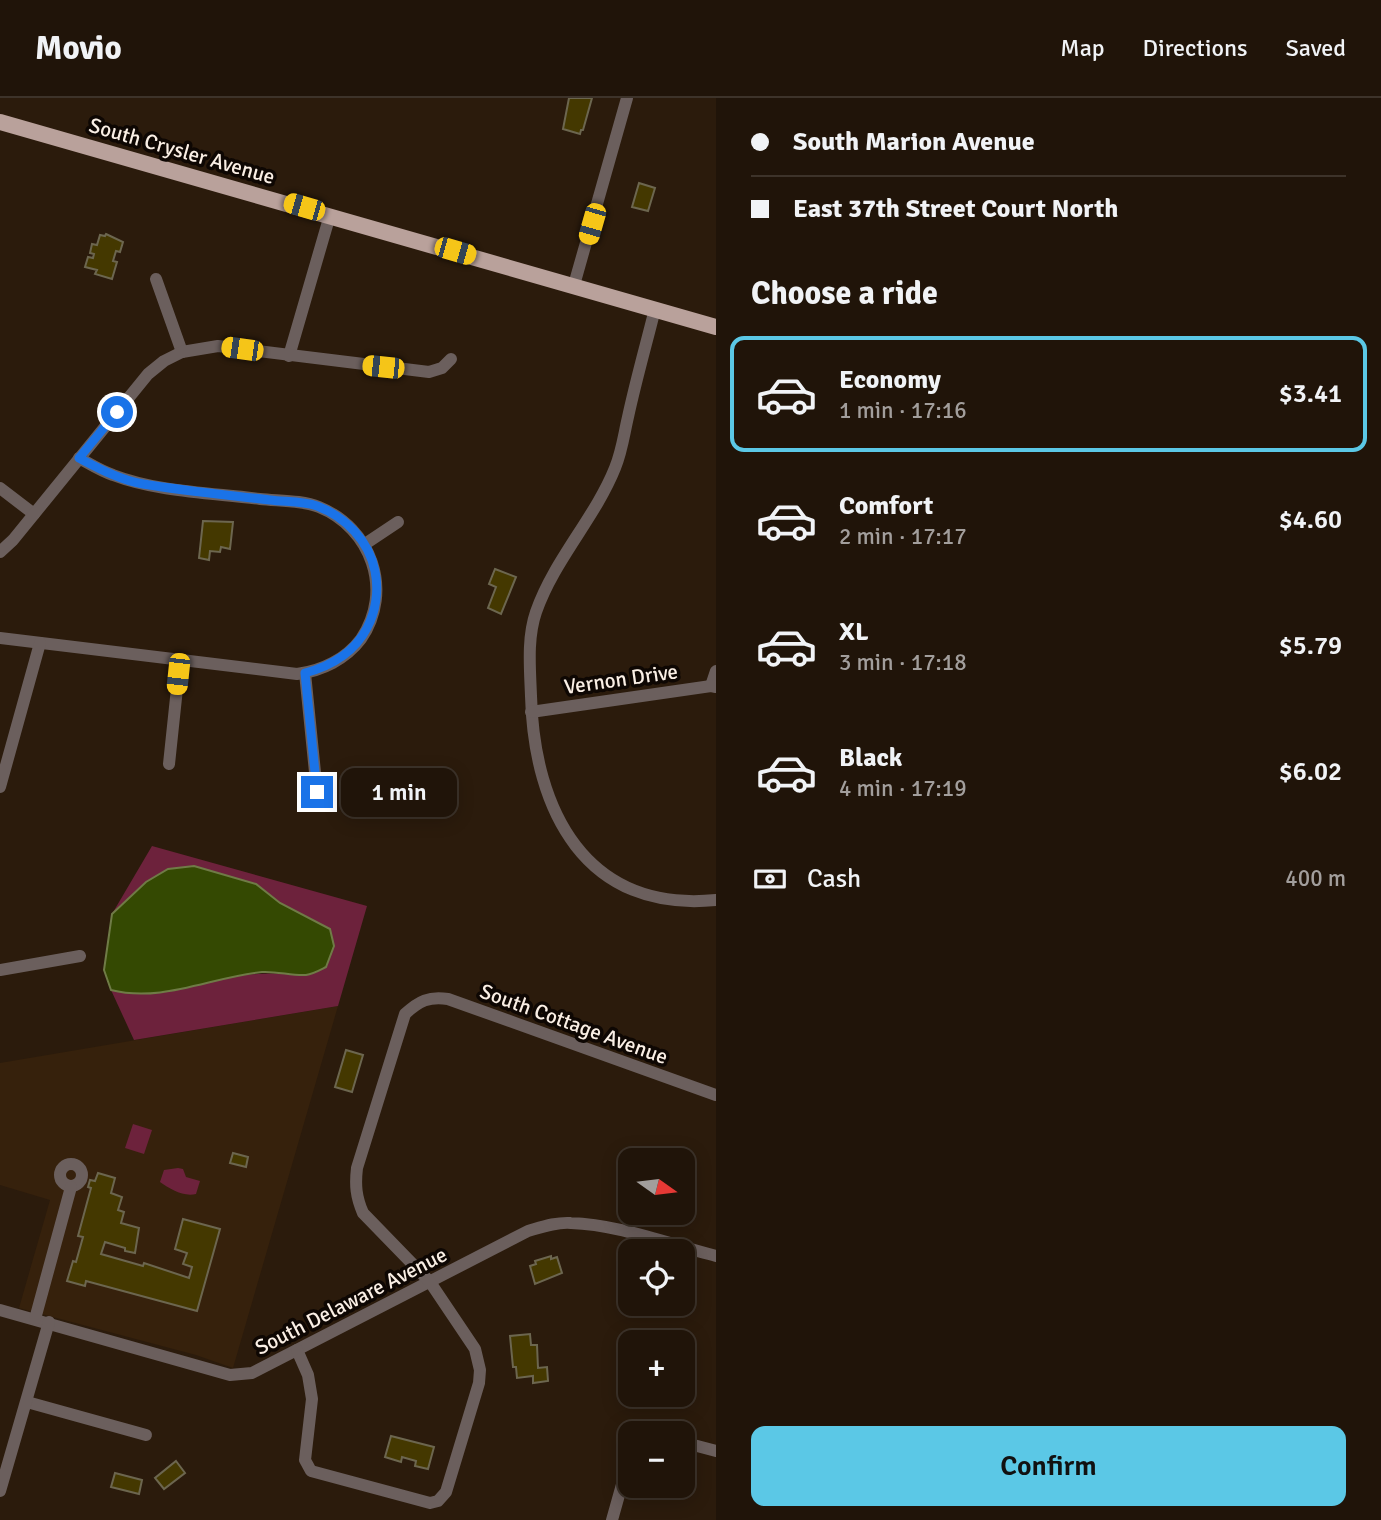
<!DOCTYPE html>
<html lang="en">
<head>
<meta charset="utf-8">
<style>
  :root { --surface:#201409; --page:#281d12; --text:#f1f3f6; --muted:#a29e9c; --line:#3d332a; --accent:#5bc8e6 }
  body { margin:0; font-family:Signika,sans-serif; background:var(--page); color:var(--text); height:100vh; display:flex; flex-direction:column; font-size:26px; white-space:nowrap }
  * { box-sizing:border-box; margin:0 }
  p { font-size:23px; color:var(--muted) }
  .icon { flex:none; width:38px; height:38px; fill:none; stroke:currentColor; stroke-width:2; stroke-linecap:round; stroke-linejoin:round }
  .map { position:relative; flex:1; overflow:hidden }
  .side { display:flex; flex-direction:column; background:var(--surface); width:665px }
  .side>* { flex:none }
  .guide { display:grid; align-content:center; height:154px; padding:0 35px; background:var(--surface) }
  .needle { width:46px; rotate:104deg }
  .controls { position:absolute; left:618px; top:1050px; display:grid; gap:14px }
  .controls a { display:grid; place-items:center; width:77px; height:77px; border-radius:14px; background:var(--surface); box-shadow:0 4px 18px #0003,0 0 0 2px var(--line); font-size:35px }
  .end { position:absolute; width:32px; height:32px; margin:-16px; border:9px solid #1a73e8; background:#fff; box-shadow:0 0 0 4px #fff }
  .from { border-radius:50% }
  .bubble { position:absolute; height:49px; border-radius:14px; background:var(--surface); box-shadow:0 4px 18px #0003,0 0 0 2px var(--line); font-size:23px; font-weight:600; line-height:49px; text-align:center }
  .car { position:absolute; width:21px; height:42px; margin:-21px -10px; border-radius:9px; box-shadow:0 0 5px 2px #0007; background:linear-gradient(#f5c518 24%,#345 0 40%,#f5c518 0 76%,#345 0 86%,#f5c518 0) }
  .guide b { display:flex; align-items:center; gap:24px; height:66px; font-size:26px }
  .guide b+b { border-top:2px solid var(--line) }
  .guide i { width:18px; height:18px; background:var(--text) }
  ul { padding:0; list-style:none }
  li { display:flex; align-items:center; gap:21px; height:116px; margin:0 14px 10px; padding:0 21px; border:4px solid transparent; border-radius:14px }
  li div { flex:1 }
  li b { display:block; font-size:26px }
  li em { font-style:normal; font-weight:600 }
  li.active { border-color:var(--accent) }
  li>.icon { width:63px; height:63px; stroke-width:1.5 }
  h2 { padding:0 35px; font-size:32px; line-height:84px }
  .pay { display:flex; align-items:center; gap:18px; height:77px; padding:0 35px; font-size:26px }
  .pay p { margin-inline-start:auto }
  .action { display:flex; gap:14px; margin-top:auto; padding:14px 35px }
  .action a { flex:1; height:80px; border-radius:14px; background:var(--accent); color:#111; font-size:28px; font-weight:600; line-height:80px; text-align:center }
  header { display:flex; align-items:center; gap:42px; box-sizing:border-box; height:98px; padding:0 35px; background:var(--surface); border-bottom:2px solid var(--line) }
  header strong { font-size:33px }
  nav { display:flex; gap:38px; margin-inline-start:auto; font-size:24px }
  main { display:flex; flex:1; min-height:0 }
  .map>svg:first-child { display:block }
  .built { fill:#36210c }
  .green { fill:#6d223c }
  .water { fill:#344902; stroke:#6f7b46; stroke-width:2 }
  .building { fill:#443800; stroke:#6c664f; stroke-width:2 }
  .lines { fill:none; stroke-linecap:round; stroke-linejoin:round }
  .minor { stroke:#6b5f5d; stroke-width:12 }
  .major { stroke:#b9a19b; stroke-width:16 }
  .route { stroke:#1a73e8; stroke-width:9 }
  .labels { text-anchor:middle; stroke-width:7; stroke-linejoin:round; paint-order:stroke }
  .street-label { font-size:21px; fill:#faefe5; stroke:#0e0703 }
</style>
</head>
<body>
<header>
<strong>Movio</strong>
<nav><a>Map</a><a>Directions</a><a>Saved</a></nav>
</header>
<main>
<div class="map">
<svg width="716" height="1422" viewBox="0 0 716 1422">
  <rect width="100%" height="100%" fill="#2b1b0c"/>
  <polygon class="built" points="338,908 233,1270 196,1257 19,1210 50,1102 0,1087 0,965"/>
  <g class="green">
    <path d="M152,748L367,808L338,908L134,942L111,892C151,902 188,888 227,880C255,874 280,875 308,877L330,831L280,805L256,786L194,768L168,771L146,784L112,816Z"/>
    <polygon points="133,1026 152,1032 144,1056 125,1050"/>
    <path d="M178,1070L183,1071L186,1079L200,1083L196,1096C183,1099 170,1091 160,1084L164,1072Z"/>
  </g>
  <path class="water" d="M194,768L256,786L280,805L330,831L334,848L326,869C320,872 313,876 306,877C292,878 277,873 262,874C211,879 162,905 111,892L104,872L112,816L146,784L168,771Z"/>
  <g class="building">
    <polygon points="569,0 592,0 583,32 581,32 580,36 563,31"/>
    <polygon points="639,85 655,90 648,113 632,109"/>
    <polygon points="106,136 123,144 120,154 116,153 113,163 117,164 112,181 95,176 97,172 85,169 88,159 93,160 94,156 90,155 92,146 97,147 100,137 105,138"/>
    <polygon points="203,423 233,424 230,451 221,449 220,454 210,453 209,462 199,460"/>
    <polygon points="495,471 516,479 501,516 488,510 496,489 489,486"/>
    <polygon points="346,952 363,957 352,994 335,989"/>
    <polygon points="233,1055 248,1059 246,1069 230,1065"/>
    <polygon points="98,1075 115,1080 111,1095 122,1099 118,1112 124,1114 121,1125 139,1130 135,1155 125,1153 125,1150 105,1144 101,1156 143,1168 144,1165 189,1180 192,1169 183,1166 187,1155 175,1151 183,1121 220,1131 197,1213 86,1183 85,1188 67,1183 73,1163 76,1164 83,1139 78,1138 91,1090 88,1089 90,1082 95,1083"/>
    <polygon points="551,1158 551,1161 557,1159 562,1175 535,1186 530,1168 536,1166 535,1163"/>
    <polygon points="530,1236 531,1247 537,1247 538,1270 547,1269 548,1283 533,1285 533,1278 517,1280 516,1269 513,1269 510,1238"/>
    <polygon points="391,1338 434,1349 428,1371 415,1368 416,1363 402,1359 401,1364 385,1359"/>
    <polygon points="176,1363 185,1375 164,1391 155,1380"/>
    <polygon points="115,1375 142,1382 139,1396 111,1389"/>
  </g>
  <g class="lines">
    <g class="minor">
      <polyline points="156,181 182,254"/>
      <polyline points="574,187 627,0"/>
      <path d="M655,211C646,247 636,282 628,319C624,336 622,353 615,370C595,420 554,462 536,514C527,540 530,570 531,598C534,713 586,815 716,802"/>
      <polyline points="289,258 330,117"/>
      <polyline points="0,390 34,416"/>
      <polyline points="365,446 398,424"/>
      <polyline points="0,454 13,442 148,276 164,263 182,254 218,248 429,274 442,270 451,261"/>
      <path d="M0,540L297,576C322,573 346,561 361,541C394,492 371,430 319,409C302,402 278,403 260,401C213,395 157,394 113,377C101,373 90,366 79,360"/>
      <polyline points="305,575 317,694"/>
      <polyline points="711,588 716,573"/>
      <polyline points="531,614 711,588 716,589"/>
      <polyline points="169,666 180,562"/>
      <polyline points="0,689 40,545"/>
      <polyline points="0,872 80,858"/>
      <circle cx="71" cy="1077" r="11"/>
      <path d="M0,1212L230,1277L252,1275L528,1133C542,1129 556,1124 571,1125C616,1126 672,1147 716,1158"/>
      <polyline points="35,1221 71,1089"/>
      <path d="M297,1252L308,1277L312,1301L305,1362L311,1373L430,1405L438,1403L446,1394L479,1285L480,1272L475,1251L430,1184L363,1115C356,1099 355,1087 357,1070L405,916C419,903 429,898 448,901L716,997"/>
      <polyline points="27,1304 146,1337"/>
      <polyline points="682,1344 716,1353"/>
      <polyline points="0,1393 49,1224"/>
      <polyline points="612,1422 630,1358"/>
    </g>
    <polyline class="major" points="0,24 716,229"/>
  </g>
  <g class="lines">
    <path class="route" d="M117,314L79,360C100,371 120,382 143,386C185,393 228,397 270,402C285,404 303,403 317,408C346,419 369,443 375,473C379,492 376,513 367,530C354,555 331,568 305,575L317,694"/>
  </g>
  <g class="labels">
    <g class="street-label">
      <text transform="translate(182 53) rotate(16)" y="7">South Crysler Avenue</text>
      <text transform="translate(621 581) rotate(-8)" y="7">Vernon Drive</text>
      <text transform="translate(574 926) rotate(20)" y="7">South Cottage Avenue</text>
      <text transform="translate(351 1203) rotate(-27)" y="7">South Delaware Avenue</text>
    </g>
  </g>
</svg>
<div class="controls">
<a><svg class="needle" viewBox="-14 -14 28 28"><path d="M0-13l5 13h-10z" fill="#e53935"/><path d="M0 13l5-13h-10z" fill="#a29e9c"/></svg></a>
<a><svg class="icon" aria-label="locate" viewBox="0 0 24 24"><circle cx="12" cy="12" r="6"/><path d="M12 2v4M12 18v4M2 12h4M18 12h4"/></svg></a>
<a>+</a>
<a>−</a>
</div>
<i class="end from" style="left:117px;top:314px"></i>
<i class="end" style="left:317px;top:694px"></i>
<div class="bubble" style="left:341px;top:670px;width:116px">1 min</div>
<i class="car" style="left:304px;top:109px;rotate:286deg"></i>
<i class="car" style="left:592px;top:126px;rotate:196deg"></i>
<i class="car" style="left:455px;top:153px;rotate:106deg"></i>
<i class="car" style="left:242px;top:251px;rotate:278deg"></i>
<i class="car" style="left:383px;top:269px;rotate:276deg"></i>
<i class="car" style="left:178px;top:576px;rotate:186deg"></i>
</div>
<section class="side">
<div class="guide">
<b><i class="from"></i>South Marion Avenue</b>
<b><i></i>East 37th Street Court North</b>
</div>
<h2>Choose a ride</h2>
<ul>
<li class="active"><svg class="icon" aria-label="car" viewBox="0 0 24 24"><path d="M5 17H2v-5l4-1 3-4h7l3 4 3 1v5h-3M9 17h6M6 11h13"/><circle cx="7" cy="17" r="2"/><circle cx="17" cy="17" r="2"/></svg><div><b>Economy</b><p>1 min · 17:16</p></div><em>$3.41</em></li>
<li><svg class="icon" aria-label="car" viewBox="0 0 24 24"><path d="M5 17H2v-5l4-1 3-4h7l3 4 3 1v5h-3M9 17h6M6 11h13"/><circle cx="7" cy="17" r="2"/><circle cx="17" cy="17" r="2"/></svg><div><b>Comfort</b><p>2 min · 17:17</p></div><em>$4.60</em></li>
<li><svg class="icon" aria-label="car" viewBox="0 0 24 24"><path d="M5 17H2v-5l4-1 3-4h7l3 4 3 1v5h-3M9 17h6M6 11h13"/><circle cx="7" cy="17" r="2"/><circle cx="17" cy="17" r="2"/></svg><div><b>XL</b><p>3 min · 17:18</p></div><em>$5.79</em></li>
<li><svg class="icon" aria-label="car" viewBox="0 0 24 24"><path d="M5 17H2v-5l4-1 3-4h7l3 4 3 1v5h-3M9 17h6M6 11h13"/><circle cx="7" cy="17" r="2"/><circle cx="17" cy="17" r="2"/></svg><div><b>Black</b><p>4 min · 17:19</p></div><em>$6.02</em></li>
</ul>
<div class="pay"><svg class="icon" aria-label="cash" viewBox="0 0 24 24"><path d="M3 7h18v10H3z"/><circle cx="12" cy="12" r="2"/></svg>Cash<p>400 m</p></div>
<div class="action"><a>Confirm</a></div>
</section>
</main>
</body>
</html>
